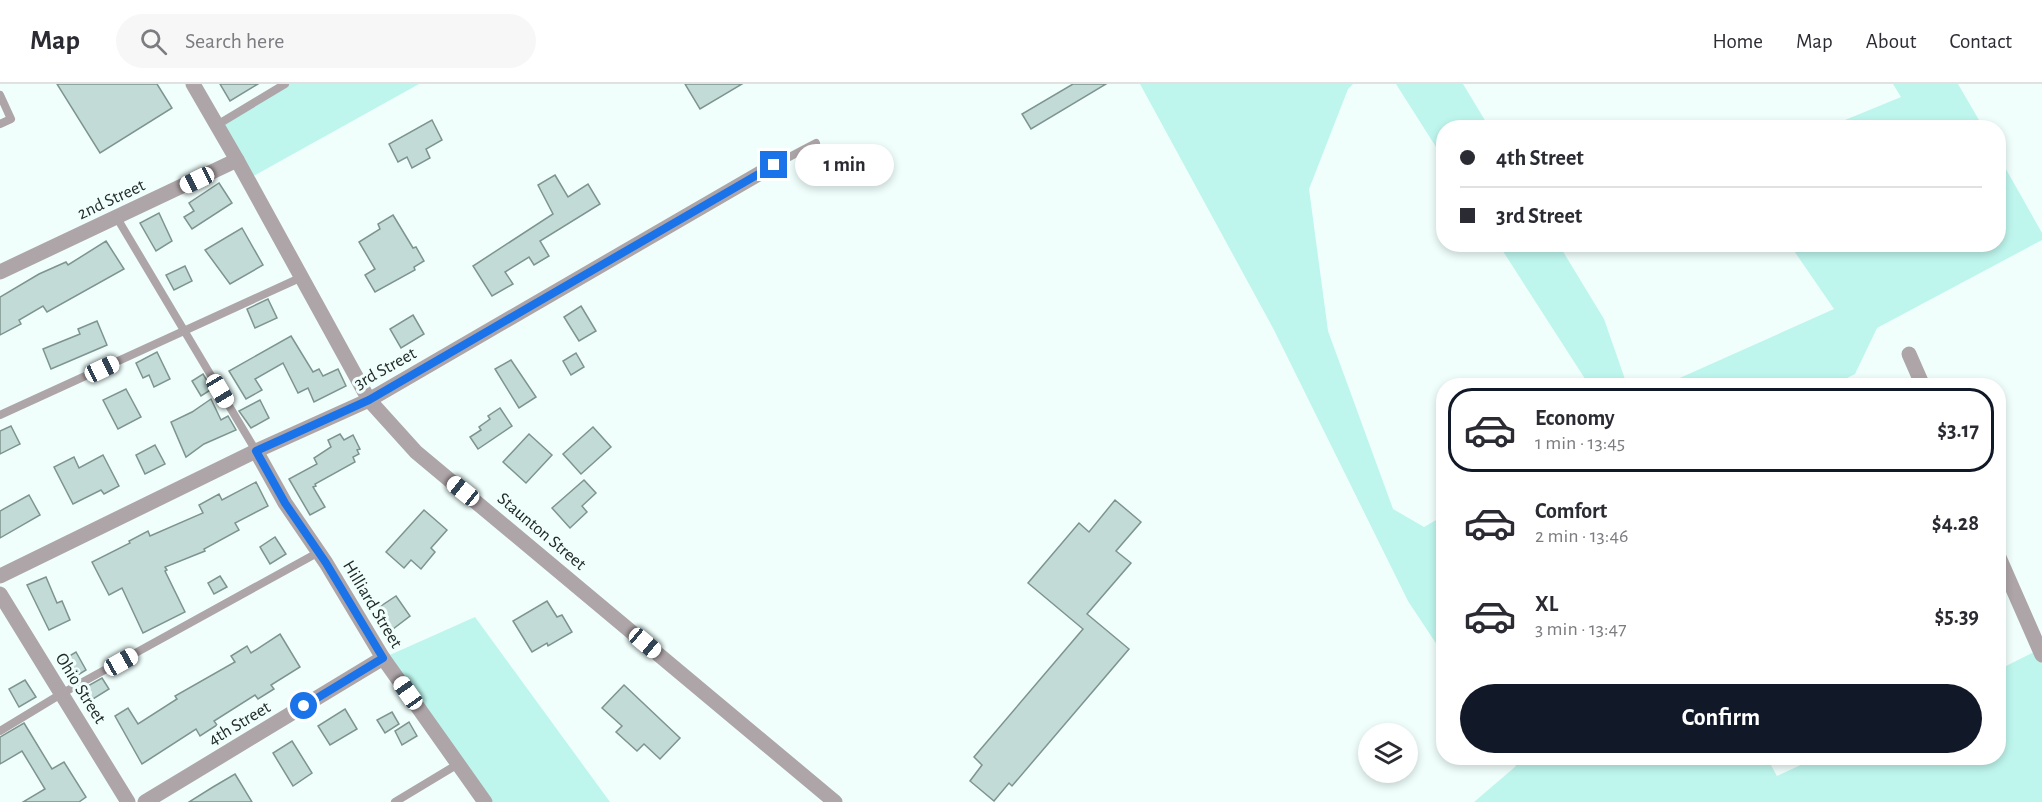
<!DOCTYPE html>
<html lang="en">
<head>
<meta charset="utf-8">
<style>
  :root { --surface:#fff; --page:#f7f7f7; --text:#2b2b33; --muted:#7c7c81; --line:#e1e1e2; --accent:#111827 }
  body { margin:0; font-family:"Alegreya Sans",sans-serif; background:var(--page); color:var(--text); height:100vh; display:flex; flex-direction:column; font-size:22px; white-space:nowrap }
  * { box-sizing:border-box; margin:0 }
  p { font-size:20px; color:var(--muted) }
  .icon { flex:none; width:33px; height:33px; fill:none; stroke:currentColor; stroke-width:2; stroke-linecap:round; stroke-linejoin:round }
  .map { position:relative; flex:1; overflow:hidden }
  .details { position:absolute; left:1436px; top:294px; width:570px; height:387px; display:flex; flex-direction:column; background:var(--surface); border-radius:24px; box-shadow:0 3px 9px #0003 }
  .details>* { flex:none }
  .banner { position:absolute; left:1436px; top:36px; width:570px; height:132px; border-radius:24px; box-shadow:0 3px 9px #0003; display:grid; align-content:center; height:132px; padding:0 24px; background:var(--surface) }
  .controls { position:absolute; left:1358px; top:639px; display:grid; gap:12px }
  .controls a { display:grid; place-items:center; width:60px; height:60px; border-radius:50%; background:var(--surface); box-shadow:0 3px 9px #0003; font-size:30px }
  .end { position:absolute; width:27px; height:27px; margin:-14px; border:8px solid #1a73e8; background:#fff; box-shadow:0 0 0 3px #fff }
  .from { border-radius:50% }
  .bubble { position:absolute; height:42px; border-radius:21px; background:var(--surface); box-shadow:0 3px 9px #0003; font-size:20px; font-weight:700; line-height:42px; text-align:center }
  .car { position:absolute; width:18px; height:36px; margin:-18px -9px; border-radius:8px; box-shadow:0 0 4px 2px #0007; background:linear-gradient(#fff 24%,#345 0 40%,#fff 0 76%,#345 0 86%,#fff 0) }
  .banner b { display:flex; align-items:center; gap:21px; height:57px; font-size:22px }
  .banner b+b { border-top:2px solid var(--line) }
  .banner i { width:15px; height:15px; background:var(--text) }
  ul { padding:10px 0 0; list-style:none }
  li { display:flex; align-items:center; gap:18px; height:84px; margin:0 12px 9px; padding:0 12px; border:3px solid transparent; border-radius:24px }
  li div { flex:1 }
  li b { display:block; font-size:22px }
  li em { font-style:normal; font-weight:700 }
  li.on { border-color:var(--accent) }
  li>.icon { width:54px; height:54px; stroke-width:1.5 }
  .button { display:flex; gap:12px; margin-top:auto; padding:12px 24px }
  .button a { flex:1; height:69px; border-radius:36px; background:var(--accent); color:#fff; font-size:24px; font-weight:700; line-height:69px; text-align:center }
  header { display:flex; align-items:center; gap:36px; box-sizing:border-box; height:84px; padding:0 30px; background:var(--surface); border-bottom:2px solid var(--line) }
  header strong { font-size:28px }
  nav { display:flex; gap:33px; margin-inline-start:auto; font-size:21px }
  .search { width:420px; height:54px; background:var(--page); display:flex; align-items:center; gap:15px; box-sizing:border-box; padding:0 21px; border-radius:33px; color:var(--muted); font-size:22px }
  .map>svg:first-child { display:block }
  .green { fill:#bef6ed }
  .building { fill:#c3dbd6; stroke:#7d948f; stroke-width:1.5 }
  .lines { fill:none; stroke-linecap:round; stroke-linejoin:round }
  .service { stroke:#aea5a8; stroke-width:8 }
  .minor { stroke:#aea5a8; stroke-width:15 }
  .route { stroke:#1a73e8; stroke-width:8 }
  .labels { text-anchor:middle; stroke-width:6; stroke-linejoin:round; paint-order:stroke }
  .street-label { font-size:18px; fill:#212b29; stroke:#f0fffc }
</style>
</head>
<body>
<header>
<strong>Map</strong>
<div class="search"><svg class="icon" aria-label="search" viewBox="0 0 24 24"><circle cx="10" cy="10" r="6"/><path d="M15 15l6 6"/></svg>Search here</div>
<nav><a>Home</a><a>Map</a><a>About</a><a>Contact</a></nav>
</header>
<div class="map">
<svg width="2042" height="718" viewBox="0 0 2042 718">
  <rect width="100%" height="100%" fill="#f0fffc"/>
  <g class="green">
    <polygon points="285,0 419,0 248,95 217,41"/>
    <polygon points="1140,0 1353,0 1348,5 1309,105 1328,247 1393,425 1424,443 1443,432 1443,570 1408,517 1274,246"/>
    <polygon points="1396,0 1463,0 1489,43 1443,44 1443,74"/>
    <polygon points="1893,0 1958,0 1983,43 1828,43 1901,13"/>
    <polygon points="1998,71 2042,149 2042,156 1877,244 1855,290 1833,301 1664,301 1834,225 1790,161 1998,160"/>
    <polygon points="1499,161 1559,161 1604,235 1627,301 1589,301"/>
    <polygon points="475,533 610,718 485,718 383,574"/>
    <polygon points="2040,565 2042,571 2042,718 1474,718 1516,682 1511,674 1767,674 1777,692 1816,674 1998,674 1998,586"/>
  </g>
  <g class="building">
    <polygon points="57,0 157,0 172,24 100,69"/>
    <polygon points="220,0 258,0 230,17"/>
    <polygon points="685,0 742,0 700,25"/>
    <polygon points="1073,0 1106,0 1031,45 1022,30"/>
    <polygon points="432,36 442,56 426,65 430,74 412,84 407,73 398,78 389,60"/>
    <polygon points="555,91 568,113 588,100 600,120 540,157 549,172 534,181 529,173 505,188 513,200 492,212 473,182 553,130 538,101"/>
    <polygon points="219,99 232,119 192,145 184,133 194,127 189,119"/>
    <polygon points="159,129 172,157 156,167 140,139"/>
    <polygon points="393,131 413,164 416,163 424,177 414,183 415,186 375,208 365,191 375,185 359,158 380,145 378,140"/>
    <polygon points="242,144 263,181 230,200 205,166"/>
    <polygon points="106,157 124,185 47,228 43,222 19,236 21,240 0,251 0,213 39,190 66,178 68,181"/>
    <polygon points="185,182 192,197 174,206 166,191"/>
    <polygon points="268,215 277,234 255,244 247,225"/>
    <polygon points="581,222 596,247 579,257 564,233"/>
    <polygon points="413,231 424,250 401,264 390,245"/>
    <polygon points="97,237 107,261 51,285 43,265 80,250 78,245"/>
    <polygon points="291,252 313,288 319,285 323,292 338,285 346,302 314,318 308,304 298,309 283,279 255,295 262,306 246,315 229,287"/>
    <polygon points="157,268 170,295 154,303 149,291 143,294 136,279"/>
    <polygon points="576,269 584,283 571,291 563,277"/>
    <polygon points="511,276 536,313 519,324 495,285"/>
    <polygon points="203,290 212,305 201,312 192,297"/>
    <polygon points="126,305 141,333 118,345 103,316"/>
    <polygon points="211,315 221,336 228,332 236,346 204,360 186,373 171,338 192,328"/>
    <polygon points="260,316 269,334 251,344 239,327"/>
    <polygon points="500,324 512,342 478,365 470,353 481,346 479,343 490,335 488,332"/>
    <polygon points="11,342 20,360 0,370 0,347"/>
    <polygon points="593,343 611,363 581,390 563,370"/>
    <polygon points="340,350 344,356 353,351 360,365 357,366 359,370 353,373 355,378 315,400 316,402 313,403 325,423 310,431 289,395 317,380 314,374 331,363 328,356"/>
    <polygon points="529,350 552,371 526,399 503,378"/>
    <polygon points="155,361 165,380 145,390 136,371"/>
    <polygon points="103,371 119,402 104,410 101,406 73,420 54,383 74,373 79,384"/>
    <polygon points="584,396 596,409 582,422 587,428 570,444 552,424"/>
    <polygon points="256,398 268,422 235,439 239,446 204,465 205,467 165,483 167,486 165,487 185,528 143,549 122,504 109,511 92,478 130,459 129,457 148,447 150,452 203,429 199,421 219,410 222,416"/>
    <polygon points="29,411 40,431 0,454 0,427"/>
    <polygon points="1115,416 1141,438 1116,467 1131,479 1087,530 1129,565 1012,702 1009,699 994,717 970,697 982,681 974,673 1083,545 1028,499 1079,439 1089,448"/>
    <polygon points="424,426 447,446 431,464 435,468 421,485 411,476 404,484 386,468"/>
    <polygon points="275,453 286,470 270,480 260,463"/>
    <polygon points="220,492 227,503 214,510 208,499"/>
    <polygon points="46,493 57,519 62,517 70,536 49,546 27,501"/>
    <polygon points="396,512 410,532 393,545 378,524"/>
    <polygon points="547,517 557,533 562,531 572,548 548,562 547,559 532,568 513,537"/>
    <polygon points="280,550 300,583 271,601 274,605 258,615 255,611 214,637 217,641 200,652 196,645 142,680 115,632 128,624 138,640 177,615 175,612 235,578 231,572 247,562 251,569"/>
    <polygon points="76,568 86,586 70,596 59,578"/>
    <polygon points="102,594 109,605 93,615 86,603"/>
    <polygon points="25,596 36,613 19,623 9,605"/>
    <polygon points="624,601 680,654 660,675 644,660 637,667 616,648 622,642 602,624"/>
    <polygon points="345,625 357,645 330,661 318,642"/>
    <polygon points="392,628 399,640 385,649 377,636"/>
    <polygon points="409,638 417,652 402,661 395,647"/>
    <polygon points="24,639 52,685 64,678 86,713 79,718 23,718 45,705 22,667 0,680 0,653"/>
    <polygon points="292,657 312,689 293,702 273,669"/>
    <polygon points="235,690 252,718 189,718 213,703"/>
  </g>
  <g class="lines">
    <g class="service">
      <polyline points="0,11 11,35 0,40"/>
      <polyline points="217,41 285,0"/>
      <polyline points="774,81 816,59"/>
      <polyline points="117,134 256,367"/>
      <polyline points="0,331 302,193"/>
      <polyline points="0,647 61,610 319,468"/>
      <polyline points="395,718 458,680"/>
    </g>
    <g class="minor">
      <polyline points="193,0 237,76 369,316 416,368 835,718"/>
      <polyline points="0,188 237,76"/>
      <polyline points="1909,270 1923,302"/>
      <polyline points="256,367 285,419 326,479 383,574 485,718"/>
      <polyline points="1998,471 2042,571"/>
      <polyline points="0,492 256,367 369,316 774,81"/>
      <polyline points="0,510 128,718"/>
      <polyline points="145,718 383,574"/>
    </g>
  </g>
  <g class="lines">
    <polyline class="route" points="304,622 383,574 326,479 285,419 256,367 369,316 774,81"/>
  </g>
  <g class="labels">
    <g class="street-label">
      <text transform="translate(111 115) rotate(-25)" y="6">2nd Street</text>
      <text transform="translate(385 284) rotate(-29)" y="6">3rd Street</text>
      <text transform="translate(542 447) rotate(40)" y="6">Staunton Street</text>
      <text transform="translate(373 520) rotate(59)" y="6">Hilliard Street</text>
      <text transform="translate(81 604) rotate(58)" y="6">Ohio Street</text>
      <text transform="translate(239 639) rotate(-31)" y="6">4th Street</text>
    </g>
  </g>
</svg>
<div class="controls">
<a><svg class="icon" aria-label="layers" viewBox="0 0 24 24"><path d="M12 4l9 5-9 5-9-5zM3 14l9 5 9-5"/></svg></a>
</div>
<i class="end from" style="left:304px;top:622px"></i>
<i class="end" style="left:774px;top:81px"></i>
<div class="bubble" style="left:795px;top:60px;width:99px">1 min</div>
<i class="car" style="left:197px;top:96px;rotate:244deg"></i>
<i class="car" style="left:102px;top:285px;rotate:65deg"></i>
<i class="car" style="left:220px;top:307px;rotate:149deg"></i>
<i class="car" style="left:463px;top:407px;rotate:309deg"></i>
<i class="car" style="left:645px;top:559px;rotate:130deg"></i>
<i class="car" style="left:121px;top:578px;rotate:61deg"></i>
<i class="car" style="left:408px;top:609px;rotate:325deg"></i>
<div class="banner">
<b><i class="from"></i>4th Street</b>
<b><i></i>3rd Street</b>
</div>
<section class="details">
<ul>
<li class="on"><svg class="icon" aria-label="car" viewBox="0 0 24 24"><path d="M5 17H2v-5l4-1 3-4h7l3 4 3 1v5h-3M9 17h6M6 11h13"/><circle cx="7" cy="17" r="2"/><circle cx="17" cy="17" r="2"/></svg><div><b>Economy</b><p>1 min · 13:45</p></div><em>$3.17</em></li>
<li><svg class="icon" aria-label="car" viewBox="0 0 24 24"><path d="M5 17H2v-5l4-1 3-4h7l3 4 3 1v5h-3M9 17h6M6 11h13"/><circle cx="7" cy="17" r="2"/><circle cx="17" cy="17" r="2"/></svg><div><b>Comfort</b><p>2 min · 13:46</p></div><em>$4.28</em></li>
<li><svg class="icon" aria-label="car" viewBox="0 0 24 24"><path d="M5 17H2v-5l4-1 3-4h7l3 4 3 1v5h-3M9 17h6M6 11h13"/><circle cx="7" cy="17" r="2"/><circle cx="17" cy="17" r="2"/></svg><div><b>XL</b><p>3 min · 13:47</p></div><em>$5.39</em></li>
</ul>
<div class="button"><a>Confirm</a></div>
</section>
</div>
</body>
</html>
